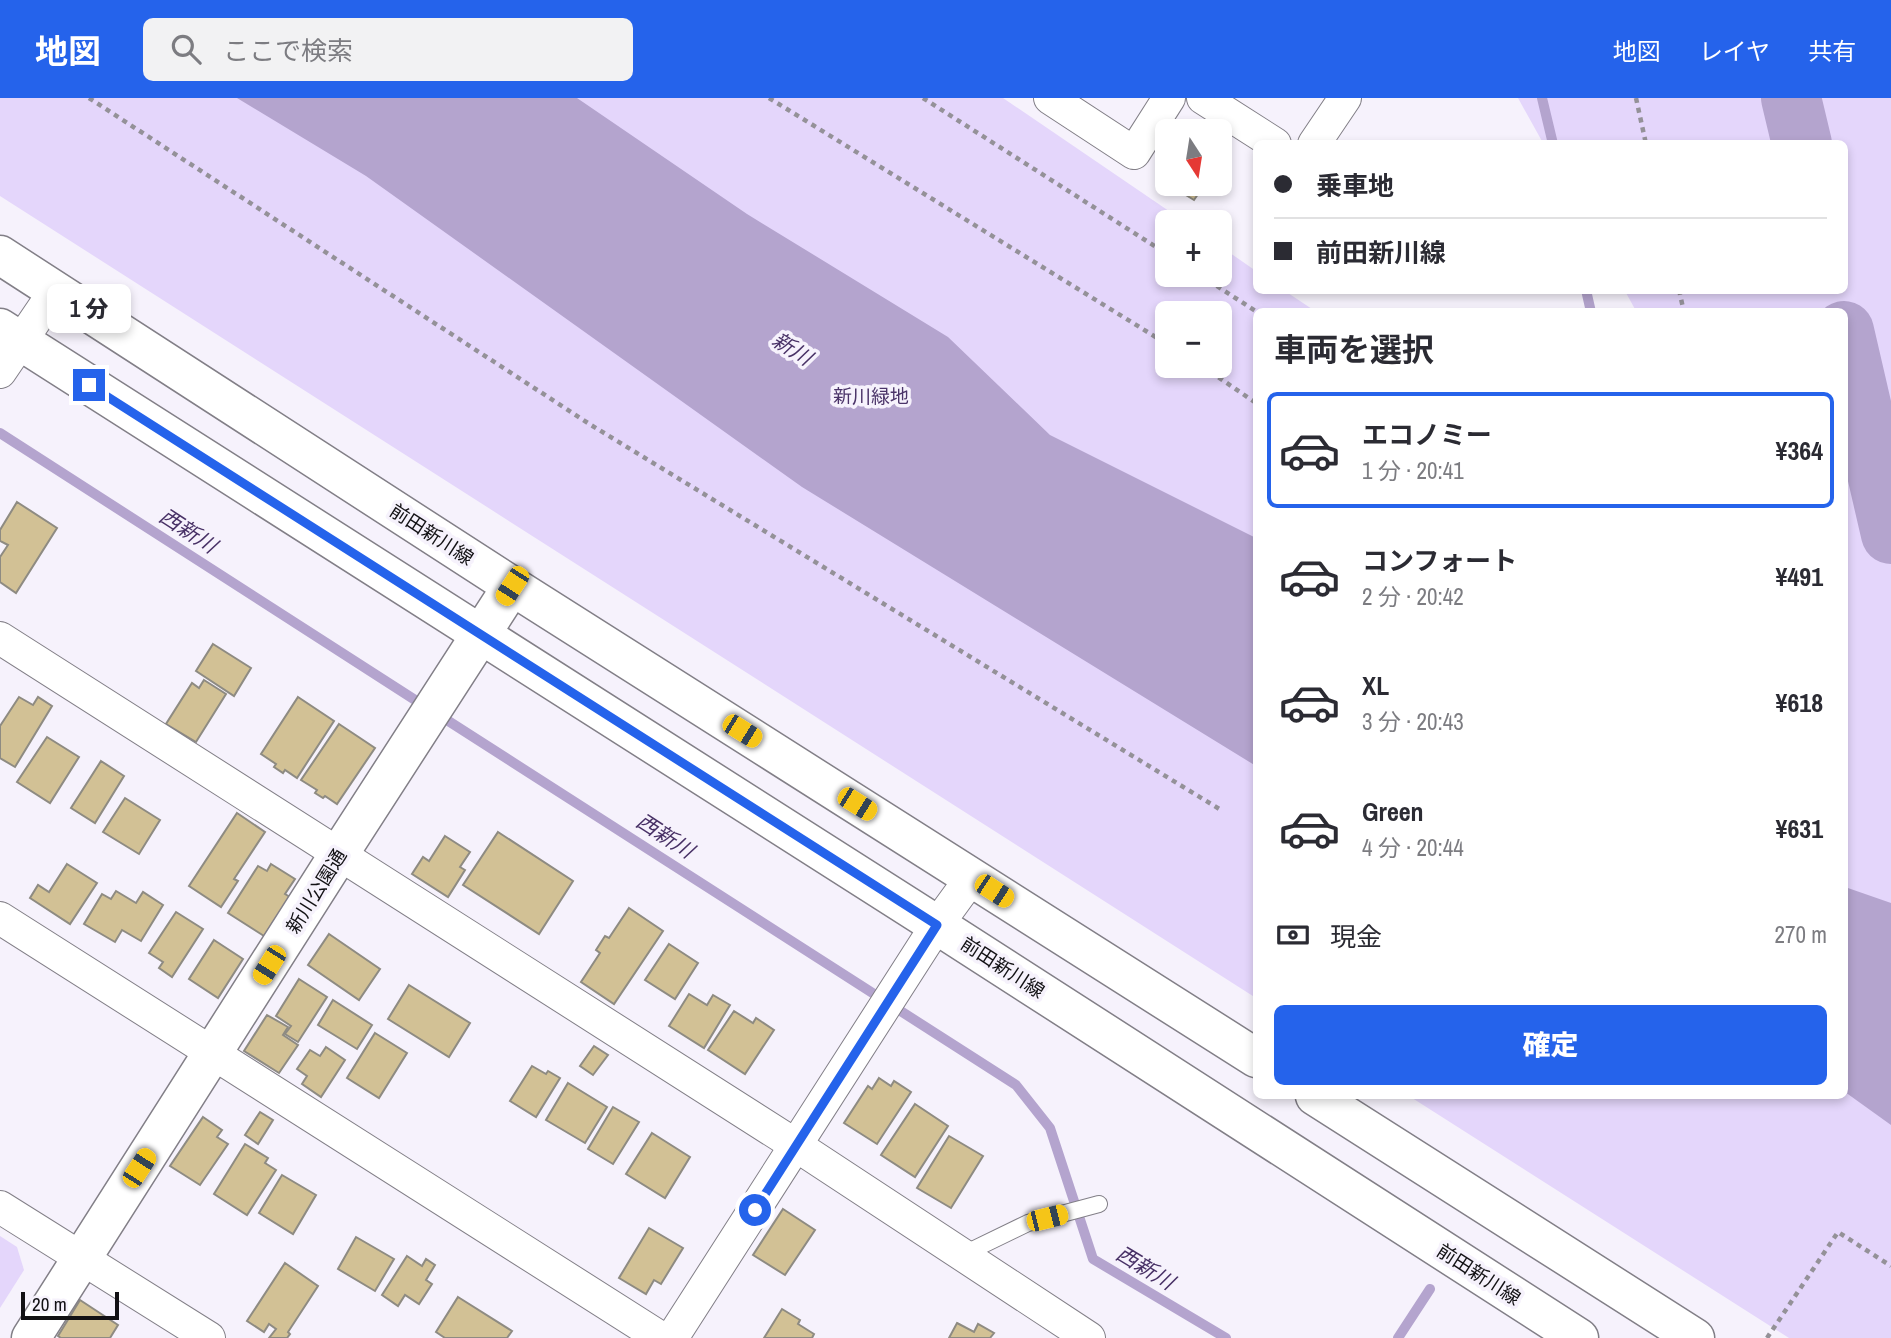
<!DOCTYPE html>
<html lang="ja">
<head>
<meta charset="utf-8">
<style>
  :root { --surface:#fff; --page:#f2f2f3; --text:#2b2b33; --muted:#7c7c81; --line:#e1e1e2; --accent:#2563eb }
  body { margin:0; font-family:"Archivo Narrow","Noto Sans JP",sans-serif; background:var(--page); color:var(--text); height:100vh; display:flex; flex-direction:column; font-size:26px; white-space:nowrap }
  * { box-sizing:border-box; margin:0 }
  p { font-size:23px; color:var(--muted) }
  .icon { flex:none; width:38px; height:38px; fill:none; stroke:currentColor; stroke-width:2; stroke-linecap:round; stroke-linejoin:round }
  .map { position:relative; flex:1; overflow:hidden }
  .sheet { position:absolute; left:1253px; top:210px; width:595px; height:791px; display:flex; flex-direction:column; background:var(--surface); border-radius:10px; box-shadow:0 4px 10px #0003 }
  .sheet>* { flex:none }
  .banner { position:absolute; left:1253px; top:42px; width:595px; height:154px; border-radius:10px; box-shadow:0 4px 10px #0003; display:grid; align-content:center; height:154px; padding:0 21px; background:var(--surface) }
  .needle { width:46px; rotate:168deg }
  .tools { position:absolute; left:1155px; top:21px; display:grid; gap:14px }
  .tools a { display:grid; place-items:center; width:77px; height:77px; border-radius:10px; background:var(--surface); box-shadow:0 4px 10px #0003; font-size:35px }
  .scale { position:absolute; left:21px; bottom:18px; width:98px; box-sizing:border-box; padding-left:7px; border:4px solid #121114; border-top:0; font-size:19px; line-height:24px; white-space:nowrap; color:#121114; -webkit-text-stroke:5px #f6f2fc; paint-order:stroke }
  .end { position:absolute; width:32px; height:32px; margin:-16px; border:9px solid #2563eb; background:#fff; box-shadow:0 0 0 4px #fff }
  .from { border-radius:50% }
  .bubble { position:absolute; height:49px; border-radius:10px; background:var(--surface); box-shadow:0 4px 10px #0003; font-size:23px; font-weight:800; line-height:49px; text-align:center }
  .car { position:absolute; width:21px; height:42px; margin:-21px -10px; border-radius:9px; box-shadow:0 0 5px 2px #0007; background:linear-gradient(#f5c518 24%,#345 0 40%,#f5c518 0 76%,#345 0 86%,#f5c518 0) }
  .banner b { display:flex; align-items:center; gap:24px; height:66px; font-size:26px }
  .banner b+b { border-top:2px solid var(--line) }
  .banner i { width:18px; height:18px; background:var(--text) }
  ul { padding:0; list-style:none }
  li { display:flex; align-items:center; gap:21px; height:116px; margin:0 14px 10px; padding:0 7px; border:4px solid transparent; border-radius:10px }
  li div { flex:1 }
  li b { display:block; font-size:26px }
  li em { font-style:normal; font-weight:800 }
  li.selected { border-color:var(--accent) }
  li>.icon { width:63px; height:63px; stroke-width:1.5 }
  h2 { padding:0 21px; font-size:32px; line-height:84px }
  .pay { display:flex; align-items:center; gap:18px; height:77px; padding:0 21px; font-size:26px }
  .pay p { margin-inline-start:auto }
  .primary-button { display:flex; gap:14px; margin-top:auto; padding:14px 21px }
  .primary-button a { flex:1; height:80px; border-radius:10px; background:var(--accent); color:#fff; font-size:28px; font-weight:800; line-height:80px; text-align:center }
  header { display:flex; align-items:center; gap:42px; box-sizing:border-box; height:98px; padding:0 35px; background:var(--accent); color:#fff }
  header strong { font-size:33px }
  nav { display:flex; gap:38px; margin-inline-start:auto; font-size:24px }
  .search { width:490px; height:63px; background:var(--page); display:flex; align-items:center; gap:18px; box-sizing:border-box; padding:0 24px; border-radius:10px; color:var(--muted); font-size:26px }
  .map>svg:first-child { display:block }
  .green { fill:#e4d6fb; fill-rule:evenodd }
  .water { fill:#b4a4ce }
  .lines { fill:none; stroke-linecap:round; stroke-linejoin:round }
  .stream { stroke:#b4a4ce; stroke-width:10 }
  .river { stroke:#b4a4ce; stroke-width:60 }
  .building { fill:#d2c195; stroke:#8e8b82; stroke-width:2 }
  .service-casing { stroke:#827f87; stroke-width:18 }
  .minor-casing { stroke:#827f87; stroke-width:34 }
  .tertiary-casing { stroke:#827f87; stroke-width:41 }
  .primary-casing { stroke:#827f87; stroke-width:41 }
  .path { stroke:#949198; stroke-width:4.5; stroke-dasharray:5 5; stroke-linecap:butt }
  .service { stroke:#fff; stroke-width:16 }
  .minor { stroke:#fff; stroke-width:32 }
  .tertiary { stroke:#fff; stroke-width:38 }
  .primary { stroke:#fff; stroke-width:38 }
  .route { stroke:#2563eb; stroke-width:9 }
  .labels { text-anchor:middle; stroke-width:7; stroke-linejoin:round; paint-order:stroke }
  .park-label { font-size:19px; fill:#4b3469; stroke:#f6f2fc }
  .street-label { font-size:19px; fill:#121114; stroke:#f6f2fc }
  .water-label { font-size:21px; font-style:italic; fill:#483166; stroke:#f6f2fc }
</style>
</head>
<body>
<header>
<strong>地図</strong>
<div class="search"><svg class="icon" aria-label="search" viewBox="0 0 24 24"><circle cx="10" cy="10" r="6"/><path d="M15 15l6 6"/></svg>ここで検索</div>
<nav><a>地図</a><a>レイヤ</a><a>共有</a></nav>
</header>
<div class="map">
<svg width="1891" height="1240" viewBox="0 0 1891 1240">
  <rect width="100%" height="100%" fill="#f6f2fc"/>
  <g class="green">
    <path d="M0,0H1003L1185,124H1167V177H1220V148L1256,173V192L1285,193L1315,213L1256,214V900L0,98ZM1167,215H1220V268H1167Z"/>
    <polygon points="1518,0 1891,0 1891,1240 1789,1240 1409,998 1844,998 1844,214 1636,213 1625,193 1844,192 1844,46 1543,45"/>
    <polygon points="0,1138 17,1149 24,1172 0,1210"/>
  </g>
  <g class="water">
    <polygon points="237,0 577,0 747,116 948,239 1050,337 1256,440 1256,668 802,389 366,78"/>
    <polygon points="1845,789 1891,805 1891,1027 1845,994"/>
  </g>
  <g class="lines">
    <g class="stream">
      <polyline points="1542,0 1553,46"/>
      <polyline points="1586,192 1591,214"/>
      <polyline points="0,335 426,609"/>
      <polyline points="439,617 1016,987 1050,1030 1093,1161 1226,1240"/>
      <polyline points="1398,1240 1430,1191"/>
    </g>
    <g class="river">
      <polyline points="1791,0 1802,46"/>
      <polyline points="1844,233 1891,436"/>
    </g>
  </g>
  <g class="building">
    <polygon points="1168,86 1205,86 1194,102"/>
    <polygon points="17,404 57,430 16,495 0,484 0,459 8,447 0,443 0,432"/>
    <polygon points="213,546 251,570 234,598 196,573"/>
    <polygon points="204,582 226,596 196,644 166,626 192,585 199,590"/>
    <polygon points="19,599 33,607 38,599 52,608 15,669 0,660 0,628"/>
    <polygon points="298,599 334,623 297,680 285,672 283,675 274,669 276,666 261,656"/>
    <polygon points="339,626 375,650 337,706 325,698 323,700 315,695 317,692 301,682"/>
    <polygon points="47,639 79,659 50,705 17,684"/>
    <polygon points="101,663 124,678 95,725 71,710"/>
    <polygon points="125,700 160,722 139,756 103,734"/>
    <polygon points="237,715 265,734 234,781 238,783 221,809 189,788"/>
    <polygon points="498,734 573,783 539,836 463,787"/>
    <polygon points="445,738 470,754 460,769 465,772 448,799 412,776 423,759 429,763"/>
    <polygon points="67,766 97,785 70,826 30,800 38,787 49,794"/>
    <polygon points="271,766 295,781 285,796 290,799 264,838 228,815 258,768 267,773"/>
    <polygon points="116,793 136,805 143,794 163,807 141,843 122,832 115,844 84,826 102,796 111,801"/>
    <polygon points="629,810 663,833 614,906 581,884 600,855 596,852 605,838 609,840"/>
    <polygon points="176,814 203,831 172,879 159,870 163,864 149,855"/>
    <polygon points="329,836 380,871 359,902 308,867"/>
    <polygon points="214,842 243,861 218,900 189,881"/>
    <polygon points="669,846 698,865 675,901 645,882"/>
    <polygon points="299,881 327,899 298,944 285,936 291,928 276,918"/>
    <polygon points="409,887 470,925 449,959 388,921"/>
    <polygon points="689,896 707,907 713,897 730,907 704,950 669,928"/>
    <polygon points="333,902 372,927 357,951 318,927"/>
    <polygon points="734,913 753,925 756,920 774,932 745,976 708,952"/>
    <polygon points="267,917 288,929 283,937 298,947 279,975 244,953"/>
    <polygon points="375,935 407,955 379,1000 347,980"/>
    <polygon points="594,948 608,957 593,977 580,968"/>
    <polygon points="326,949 345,962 321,999 302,986 307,978 297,971 310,952 320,958"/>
    <polygon points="532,968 546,976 548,973 560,980 536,1019 510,1003"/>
    <polygon points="879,980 891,988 894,983 911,994 877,1046 844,1025 868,988 872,991"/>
    <polygon points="568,985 607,1009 585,1045 546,1022"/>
    <polygon points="915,1006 948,1028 915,1079 881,1057"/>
    <polygon points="613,1009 639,1024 613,1066 588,1051"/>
    <polygon points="260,1014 273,1022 258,1046 245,1037"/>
    <polygon points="203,1019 222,1032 217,1039 228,1046 200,1087 170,1068"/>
    <polygon points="652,1035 690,1059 665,1100 626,1076"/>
    <polygon points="949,1038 983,1058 951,1110 917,1090"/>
    <polygon points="245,1046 268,1060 265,1065 276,1072 247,1117 214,1096"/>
    <polygon points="282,1077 316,1097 293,1136 259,1115"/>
    <polygon points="783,1111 815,1132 785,1177 753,1157"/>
    <polygon points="649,1130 683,1150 661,1186 654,1182 646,1196 619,1180"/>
    <polygon points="356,1139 394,1161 375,1193 338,1171"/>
    <polygon points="407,1158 422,1168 426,1161 435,1167 426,1182 432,1186 419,1206 405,1197 398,1208 382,1197"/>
    <polygon points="285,1165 318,1188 288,1234 290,1236 287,1240 269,1240 276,1231 269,1226 264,1234 247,1223"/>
    <polygon points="458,1199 512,1233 507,1240 445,1240 436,1234"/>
    <polygon points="80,1202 118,1227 110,1240 61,1240 58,1238"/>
    <polygon points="782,1211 800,1222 798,1226 814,1236 812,1240 764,1240"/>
    <polygon points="957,1225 974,1234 978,1226 994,1235 990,1240 949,1240"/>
  </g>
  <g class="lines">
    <g class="service-casing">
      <polyline id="service" points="962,1157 1028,1125 1099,1106"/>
    </g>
    <g class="minor-casing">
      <g id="minor">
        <polyline points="1050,0 1134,55 1169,0"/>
        <polyline points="1203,0 1275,46"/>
        <polyline points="1314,46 1345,0"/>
        <polyline points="0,274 55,193"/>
        <polyline points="0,540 797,1048 1089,1240"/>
        <polyline points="0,820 661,1240"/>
        <polyline points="0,1109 209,1240"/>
        <polyline points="672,1240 937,827 972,779"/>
      </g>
    </g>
    <g class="tertiary-casing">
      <polyline id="tertiary" points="31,1240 339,756 512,488"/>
    </g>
    <g class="primary-casing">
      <g id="primary">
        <polyline points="0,157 512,488 1256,960"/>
        <polyline points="0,230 937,827 1579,1240"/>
        <polyline points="1315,998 1695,1240"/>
      </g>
    </g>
    <g class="path">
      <polyline points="89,0 591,327 1221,712"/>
      <polyline points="769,0 1167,246"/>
      <polyline points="923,0 1167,156"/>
      <polyline points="1636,0 1646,46"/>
      <polyline points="1200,177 1257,214"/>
      <polyline points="1679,192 1684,214"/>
      <polyline points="1202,268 1256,305"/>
      <polyline points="1767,1240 1838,1134 1891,1168"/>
    </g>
    <use href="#service" class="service"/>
    <use href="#minor" class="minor"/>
    <use href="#tertiary" class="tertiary"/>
    <use href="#primary" class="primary"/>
  </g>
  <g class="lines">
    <polyline class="route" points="89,287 937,827 755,1112"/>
  </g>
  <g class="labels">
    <g class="park-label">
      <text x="871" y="305">新川緑地</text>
    </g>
    <g class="street-label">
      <text transform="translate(432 436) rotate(33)" y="7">前田新川線</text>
      <text transform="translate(316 793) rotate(-58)" y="7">新川公園通</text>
      <text transform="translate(1003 869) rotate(33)" y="7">前田新川線</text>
      <text transform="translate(1479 1176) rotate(33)" y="7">前田新川線</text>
    </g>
    <g class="water-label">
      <text transform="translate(792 251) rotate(32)" y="7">新川</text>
      <text transform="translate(188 433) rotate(33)" y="7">西新川</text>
      <text transform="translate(665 738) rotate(33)" y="7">西新川</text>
      <text transform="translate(1145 1170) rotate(31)" y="7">西新川</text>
    </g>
  </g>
</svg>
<div class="tools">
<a><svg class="needle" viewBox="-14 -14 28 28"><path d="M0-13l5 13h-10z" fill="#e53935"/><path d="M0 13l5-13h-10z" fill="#7c7c81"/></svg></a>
<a>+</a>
<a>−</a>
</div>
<div class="scale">20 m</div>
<i class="end from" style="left:755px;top:1112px"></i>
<i class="end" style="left:89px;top:287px"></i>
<div class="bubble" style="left:47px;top:186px;width:84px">1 分</div>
<i class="car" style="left:512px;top:488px;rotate:213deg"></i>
<i class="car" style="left:742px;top:633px;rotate:122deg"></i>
<i class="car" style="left:857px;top:706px;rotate:122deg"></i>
<i class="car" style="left:994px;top:793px;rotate:123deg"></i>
<i class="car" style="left:269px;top:867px;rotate:212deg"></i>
<i class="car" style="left:139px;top:1070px;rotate:33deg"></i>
<i class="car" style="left:1047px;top:1120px;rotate:76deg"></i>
<div class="banner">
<b><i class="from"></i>乗車地</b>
<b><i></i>前田新川線</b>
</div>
<section class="sheet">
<h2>車両を選択</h2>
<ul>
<li class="selected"><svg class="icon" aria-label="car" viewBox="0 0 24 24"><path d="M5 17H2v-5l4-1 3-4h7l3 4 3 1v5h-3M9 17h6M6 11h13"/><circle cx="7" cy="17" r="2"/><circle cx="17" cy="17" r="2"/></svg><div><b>エコノミー</b><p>1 分 · 20:41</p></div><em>¥364</em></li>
<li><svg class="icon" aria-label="car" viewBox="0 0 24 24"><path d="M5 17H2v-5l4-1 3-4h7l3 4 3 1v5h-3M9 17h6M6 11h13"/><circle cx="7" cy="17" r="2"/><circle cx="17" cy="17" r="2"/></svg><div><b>コンフォート</b><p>2 分 · 20:42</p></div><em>¥491</em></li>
<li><svg class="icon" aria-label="car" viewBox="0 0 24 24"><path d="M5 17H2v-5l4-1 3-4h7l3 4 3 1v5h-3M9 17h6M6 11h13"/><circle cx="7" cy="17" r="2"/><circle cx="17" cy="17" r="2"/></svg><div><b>XL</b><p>3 分 · 20:43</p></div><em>¥618</em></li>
<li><svg class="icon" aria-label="car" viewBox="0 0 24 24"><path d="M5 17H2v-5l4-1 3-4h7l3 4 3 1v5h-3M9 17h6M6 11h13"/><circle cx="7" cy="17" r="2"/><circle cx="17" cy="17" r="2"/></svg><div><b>Green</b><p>4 分 · 20:44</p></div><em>¥631</em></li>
</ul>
<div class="pay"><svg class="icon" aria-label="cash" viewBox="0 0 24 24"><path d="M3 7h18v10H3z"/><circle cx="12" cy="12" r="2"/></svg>現金<p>270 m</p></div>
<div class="primary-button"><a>確定</a></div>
</section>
</div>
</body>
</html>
